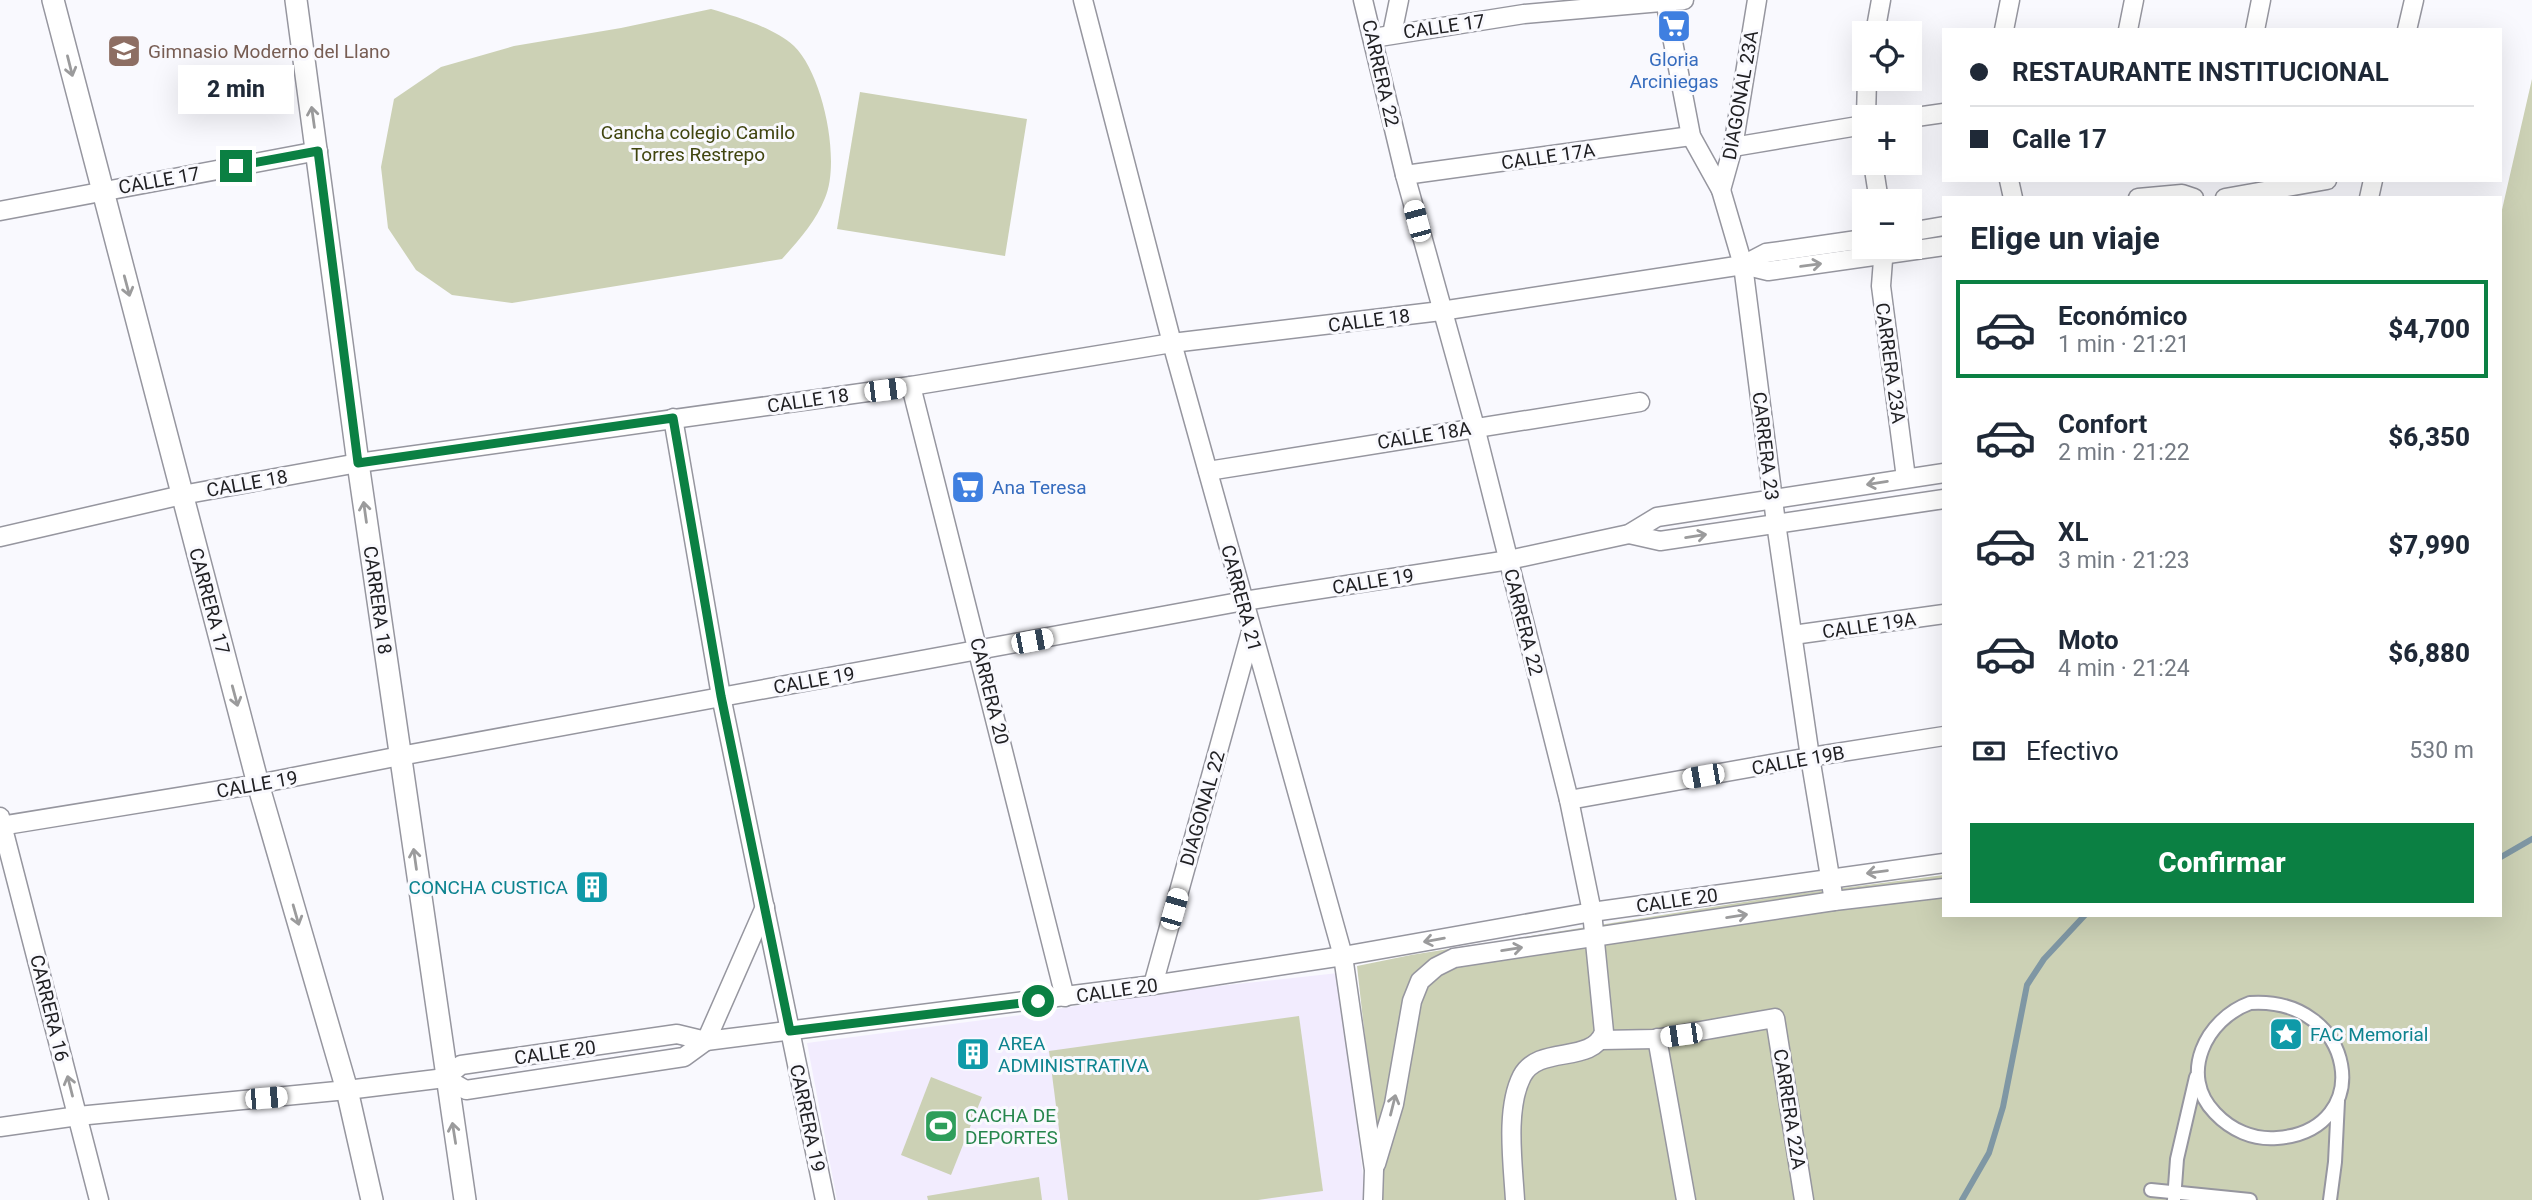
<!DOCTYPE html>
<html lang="es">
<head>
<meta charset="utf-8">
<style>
  :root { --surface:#fff; --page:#f2f2f3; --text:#1f2937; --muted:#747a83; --line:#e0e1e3; --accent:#0b8043 }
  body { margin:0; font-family:Roboto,sans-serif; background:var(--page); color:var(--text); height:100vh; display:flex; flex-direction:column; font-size:26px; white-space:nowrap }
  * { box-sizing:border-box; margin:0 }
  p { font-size:23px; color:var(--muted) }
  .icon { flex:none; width:38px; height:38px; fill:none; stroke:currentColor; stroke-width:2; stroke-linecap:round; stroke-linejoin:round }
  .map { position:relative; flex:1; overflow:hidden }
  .sheet { position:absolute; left:1942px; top:196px; width:560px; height:721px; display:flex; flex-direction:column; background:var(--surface); border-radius:0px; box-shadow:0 7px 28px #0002 }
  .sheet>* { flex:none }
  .banner { position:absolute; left:1942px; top:28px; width:560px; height:154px; border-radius:0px; box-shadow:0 7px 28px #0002; display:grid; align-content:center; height:154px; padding:0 28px; background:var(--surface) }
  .fabs { position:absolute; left:1852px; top:21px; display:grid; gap:14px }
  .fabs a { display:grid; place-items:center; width:70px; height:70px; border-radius:0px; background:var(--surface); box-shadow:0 7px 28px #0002; font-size:35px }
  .end { position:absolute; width:32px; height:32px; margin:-16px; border:9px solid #0b8043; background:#fff; box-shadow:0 0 0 4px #fff }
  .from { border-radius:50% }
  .bubble { position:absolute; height:49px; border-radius:0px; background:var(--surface); box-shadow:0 7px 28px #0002; font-size:23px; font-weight:800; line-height:49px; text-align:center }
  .car { position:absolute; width:21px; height:42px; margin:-21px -10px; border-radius:9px; box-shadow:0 0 5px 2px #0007; background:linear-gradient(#fff 24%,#345 0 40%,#fff 0 76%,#345 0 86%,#fff 0) }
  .banner b { display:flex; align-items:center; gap:24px; height:66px; font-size:26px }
  .banner b+b { border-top:2px solid var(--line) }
  .banner i { width:18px; height:18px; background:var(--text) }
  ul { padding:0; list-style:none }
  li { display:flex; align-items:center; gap:21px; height:98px; margin:0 14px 10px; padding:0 14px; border:4px solid transparent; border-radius:0px }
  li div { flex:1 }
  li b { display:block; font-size:26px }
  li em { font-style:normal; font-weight:800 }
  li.active { border-color:var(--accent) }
  li>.icon { width:63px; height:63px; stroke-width:1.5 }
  h2 { padding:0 28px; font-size:32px; line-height:84px }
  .pay { display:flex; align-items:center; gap:18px; height:77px; padding:0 28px; font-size:26px }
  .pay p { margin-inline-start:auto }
  .action { display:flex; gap:14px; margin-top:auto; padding:14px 28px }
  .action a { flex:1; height:80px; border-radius:0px; background:var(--accent); color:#fff; font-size:28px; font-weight:800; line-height:80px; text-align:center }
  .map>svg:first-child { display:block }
  .education { fill:#f2ecfe }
  .green { fill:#ccd1b5 }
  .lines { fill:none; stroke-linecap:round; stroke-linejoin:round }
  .stream { stroke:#7f97a4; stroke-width:6 }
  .pedestrian-casing { stroke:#96969f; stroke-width:16 }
  .minor-casing { stroke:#96969f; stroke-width:21 }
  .tertiary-casing { stroke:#96969f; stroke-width:24 }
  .pedestrian { stroke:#fff; stroke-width:12 }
  .minor { stroke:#fff; stroke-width:18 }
  .tertiary { stroke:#fff; stroke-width:21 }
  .oneway { stroke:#9b9b9c }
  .route { stroke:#0b8043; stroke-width:9 }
  .labels { text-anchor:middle; stroke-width:6; stroke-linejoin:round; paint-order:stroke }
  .street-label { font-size:19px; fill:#202023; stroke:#f9f9fe }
  .education-label { font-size:19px; fill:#785e54; stroke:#f9f9fe; text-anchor:start }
  .shop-label { font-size:19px; fill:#366cbe; stroke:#f9f9fe }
  .park-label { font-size:19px; fill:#40450f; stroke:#f9f9fe }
  .culture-label { font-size:19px; fill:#0d838f; stroke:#f9f9fe; text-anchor:start }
  .leisure-label { font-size:19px; fill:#27864d; stroke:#f9f9fe; text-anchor:start }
</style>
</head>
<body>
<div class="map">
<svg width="2532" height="1200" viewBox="0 0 2532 1200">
  <rect width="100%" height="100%" fill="#f9f9fe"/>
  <polygon class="education" points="1338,973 1366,1200 837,1200 807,1043 1021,1015 1154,993"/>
  <g class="green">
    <path d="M711,9C737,17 773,27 794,46C823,74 841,161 825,198C816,221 799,240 782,259L512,303L452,295L416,270L388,228L381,167L394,99L441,67L514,46L621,28Z"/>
    <polygon points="2532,79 2532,1200 1383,1200 1357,966 1411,955 1781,896 1944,875 1944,915 2501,915 2501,214"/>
    <polygon points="860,92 1027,119 1005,256 837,229"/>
    <polygon points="1299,1016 1323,1191 1258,1200 1068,1200 1049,1051"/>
    <polygon points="931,1077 982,1097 951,1175 901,1155"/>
    <polygon points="1039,1177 1042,1200 928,1200 927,1196"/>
  </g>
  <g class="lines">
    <g class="stream">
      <polyline points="2501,857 2532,839"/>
      <polyline points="1962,1200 1989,1153 2003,1107 2027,985 2044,959 2085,915"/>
    </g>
    <g class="pedestrian-casing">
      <g id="pedestrian">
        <path d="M2250,1003C2356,996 2378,1130 2277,1138C2253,1140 2231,1130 2215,1113C2178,1075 2206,1019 2250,1003Z"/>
        <polyline points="2151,1190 2250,1200"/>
        <polyline points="2174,1200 2177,1159 2196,1077"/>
        <polyline points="2330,1200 2335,1162 2338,1101"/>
      </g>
    </g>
    <g class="minor-casing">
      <g id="minor">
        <polyline points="1083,0 1172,343 1343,956 1374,1170 1373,1200"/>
        <path d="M1363,0L1405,175L1475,427L1569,800L1592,912L1604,1032C1592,1065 1539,1044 1522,1076C1505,1109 1513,1164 1515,1200"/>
        <polyline points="1665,0 1691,136 1721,190 1743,265 1776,523 1810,757 1834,901"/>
        <polyline points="2004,30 2010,0"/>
        <polyline points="2128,30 2134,0"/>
        <polyline points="2255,30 2261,0"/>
        <polyline points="2407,30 2414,0"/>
        <polyline points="1875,33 1881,0"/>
        <polyline points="1392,34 1399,0"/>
        <polyline points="1373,38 1524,14 1684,0"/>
        <polyline points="1866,117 1867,79"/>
        <polyline points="1909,118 1944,113"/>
        <polyline points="1733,147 1864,125"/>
        <polyline points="1873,163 1879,201"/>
        <polyline points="1405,175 1691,136"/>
        <polyline points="2009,180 2013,198"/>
        <polyline points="1721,190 1733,147 1757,0"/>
        <polyline points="2138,198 2182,194 2194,198"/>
        <polyline points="2225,198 2327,180"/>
        <polyline points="2369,198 2373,180"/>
        <polyline points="0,211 318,151"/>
        <polyline points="1909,232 1944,226"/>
        <polyline points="1884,247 1881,286 1906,478"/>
        <polyline points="1743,265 1768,271 1944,246"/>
        <polyline points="911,386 1065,997"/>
        <polyline points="673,418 721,696 825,1200"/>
        <polyline points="1208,471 1640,402"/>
        <polyline points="1629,534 1660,541 1944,499"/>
        <polyline points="0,537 182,495 358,463 911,386 1172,343 1441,311 1743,265 1766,253 1864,239"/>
        <polyline points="1793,635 1944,614"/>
        <polyline points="1569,800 1810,757 1944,736"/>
        <polyline points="0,817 99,1200"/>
        <polyline points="0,826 258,784 400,756 1244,601 1509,560 1629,534 1657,517 1944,473"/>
        <polyline points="1153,985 1251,632"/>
        <polyline points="1657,1038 1686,1200"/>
        <polyline points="1601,1040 1655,1039 1775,1018 1804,1200"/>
        <polyline points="445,1078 466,1090 684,1057 706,1041 765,907"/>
        <polyline points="0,1127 78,1116 347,1090 445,1078 461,1065 677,1034 706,1041 1153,985 1343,956 1592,912 1944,863"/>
        <polyline points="1376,1164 1394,1104 1412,1001 1420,981 1436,967 1454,958 1834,901 1944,888"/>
      </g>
    </g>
    <g class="tertiary-casing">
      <g id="tertiary">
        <polyline points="53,0 258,784 347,1090 372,1200"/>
        <polyline points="296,0 358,463 465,1200"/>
      </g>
    </g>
    <use href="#pedestrian" class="pedestrian"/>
    <use href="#minor" class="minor"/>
    <use href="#tertiary" class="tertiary"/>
  </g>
  <defs><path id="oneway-shaft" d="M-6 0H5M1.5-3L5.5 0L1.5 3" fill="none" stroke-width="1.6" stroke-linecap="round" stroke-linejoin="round" transform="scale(1.75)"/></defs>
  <g class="oneway">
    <use href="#oneway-shaft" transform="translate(70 66) rotate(76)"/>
    <use href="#oneway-shaft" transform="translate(313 117) rotate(-98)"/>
    <use href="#oneway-shaft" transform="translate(1811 265) rotate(-8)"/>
    <use href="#oneway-shaft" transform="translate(127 286) rotate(75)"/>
    <use href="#oneway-shaft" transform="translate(1877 483) rotate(171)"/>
    <use href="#oneway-shaft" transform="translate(365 512) rotate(-98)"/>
    <use href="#oneway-shaft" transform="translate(1696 536) rotate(-9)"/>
    <use href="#oneway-shaft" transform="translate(235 696) rotate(75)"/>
    <use href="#oneway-shaft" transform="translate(415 859) rotate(-98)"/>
    <use href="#oneway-shaft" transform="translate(1877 872) rotate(173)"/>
    <use href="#oneway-shaft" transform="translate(296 915) rotate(74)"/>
    <use href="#oneway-shaft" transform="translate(1737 916) rotate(-9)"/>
    <use href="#oneway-shaft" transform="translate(1434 940) rotate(170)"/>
    <use href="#oneway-shaft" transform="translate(1512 949) rotate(-9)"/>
    <use href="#oneway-shaft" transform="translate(70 1086) rotate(-104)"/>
    <use href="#oneway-shaft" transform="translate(1393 1105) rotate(-76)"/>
    <use href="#oneway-shaft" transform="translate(454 1133) rotate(-99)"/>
  </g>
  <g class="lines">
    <polyline class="route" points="236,166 318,151 358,463 673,418 721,696 790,1031 1038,1001"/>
  </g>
  <defs>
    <g id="supermarket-square" transform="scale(1.75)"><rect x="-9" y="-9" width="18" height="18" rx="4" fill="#3f7fe0" stroke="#f9f9fe"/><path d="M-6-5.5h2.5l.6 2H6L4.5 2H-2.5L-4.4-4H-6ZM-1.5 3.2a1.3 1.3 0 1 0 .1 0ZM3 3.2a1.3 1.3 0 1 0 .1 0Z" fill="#fff"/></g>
    <g id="school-square" transform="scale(1.75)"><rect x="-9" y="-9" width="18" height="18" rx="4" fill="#8d6e63" stroke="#f9f9fe"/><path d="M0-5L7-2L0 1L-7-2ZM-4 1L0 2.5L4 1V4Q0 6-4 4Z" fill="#fff"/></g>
    <g id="building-square" transform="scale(1.75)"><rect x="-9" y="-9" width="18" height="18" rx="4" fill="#0f9aa8" stroke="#f9f9fe"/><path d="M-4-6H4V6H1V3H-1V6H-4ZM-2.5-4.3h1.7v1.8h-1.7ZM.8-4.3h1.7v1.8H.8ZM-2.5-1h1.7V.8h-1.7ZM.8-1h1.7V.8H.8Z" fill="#fff"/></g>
    <g id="sight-square" transform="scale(1.75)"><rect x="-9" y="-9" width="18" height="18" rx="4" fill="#0f9aa8" stroke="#f9f9fe"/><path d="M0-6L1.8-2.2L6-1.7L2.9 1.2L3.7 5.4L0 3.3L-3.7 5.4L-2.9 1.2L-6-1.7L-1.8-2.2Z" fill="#fff"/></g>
    <g id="stadium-square" transform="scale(1.75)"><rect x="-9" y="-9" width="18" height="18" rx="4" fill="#2e9e5b" stroke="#f9f9fe"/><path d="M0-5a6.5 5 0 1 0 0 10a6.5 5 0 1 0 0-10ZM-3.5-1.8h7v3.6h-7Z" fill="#fff"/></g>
  </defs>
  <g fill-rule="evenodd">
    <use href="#supermarket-square" x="1674" y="26"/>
    <use href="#school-square" x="124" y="51"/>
    <use href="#supermarket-square" x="968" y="487"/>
    <use href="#building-square" x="592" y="887"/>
    <use href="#sight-square" x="2286" y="1034"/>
    <use href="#building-square" x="973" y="1054"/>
    <use href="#stadium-square" x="941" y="1126"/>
  </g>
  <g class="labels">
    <g class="street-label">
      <text transform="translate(1444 26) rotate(-8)" y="7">CALLE 17</text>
      <text transform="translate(1381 73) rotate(77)" y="7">CARRERA 22</text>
      <text transform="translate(1740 95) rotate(-80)" y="7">DIAGONAL 23A</text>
      <text transform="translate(1548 156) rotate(-8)" y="7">CALLE 17A</text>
      <text transform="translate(159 180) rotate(-10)" y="7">CALLE 17</text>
      <text transform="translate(1369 320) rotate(-7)" y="7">CALLE 18</text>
      <text transform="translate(1891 363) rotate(82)" y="7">CARRERA 23A</text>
      <text transform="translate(808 400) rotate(-8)" y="7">CALLE 18</text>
      <text transform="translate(1424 435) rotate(-9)" y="7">CALLE 18A</text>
      <text transform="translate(1766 446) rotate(83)" y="7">CARRERA 23</text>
      <text transform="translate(247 483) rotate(-10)" y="7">CALLE 18</text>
      <text transform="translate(1373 581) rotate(-9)" y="7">CALLE 19</text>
      <text transform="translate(1242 598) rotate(75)" y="7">CARRERA 21</text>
      <text transform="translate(378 600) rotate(82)" y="7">CARRERA 18</text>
      <text transform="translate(210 601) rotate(75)" y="7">CARRERA 17</text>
      <text transform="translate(1524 622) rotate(76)" y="7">CARRERA 22</text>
      <text transform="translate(1869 625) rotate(-8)" y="7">CALLE 19A</text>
      <text transform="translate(814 680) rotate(-10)" y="7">CALLE 19</text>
      <text transform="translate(990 691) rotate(76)" y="7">CARRERA 20</text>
      <text transform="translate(1798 760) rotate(-10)" y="7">CALLE 19B</text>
      <text transform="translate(257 784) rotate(-10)" y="7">CALLE 19</text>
      <text transform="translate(1202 808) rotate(-74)" y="7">DIAGONAL 22</text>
      <text transform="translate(1677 900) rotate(-8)" y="7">CALLE 20</text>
      <text transform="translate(1117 990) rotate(-8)" y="7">CALLE 20</text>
      <text transform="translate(50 1008) rotate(76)" y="7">CARRERA 16</text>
      <text transform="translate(555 1052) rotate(-8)" y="7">CALLE 20</text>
      <text transform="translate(1790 1109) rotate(81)" y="7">CARRERA 22A</text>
      <text transform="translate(808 1118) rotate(78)" y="7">CARRERA 19</text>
    </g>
    <g class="education-label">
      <text x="148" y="58">Gimnasio Moderno del Llano</text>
    </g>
    <g class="shop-label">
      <text x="1674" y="66">Gloria<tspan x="1674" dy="22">Arciniegas</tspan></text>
      <text x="992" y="494" text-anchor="start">Ana Teresa</text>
    </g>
    <g class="park-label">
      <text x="698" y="139">Cancha colegio Camilo<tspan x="698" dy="22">Torres Restrepo</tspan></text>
    </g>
    <g class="culture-label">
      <text x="568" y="894" text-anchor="end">CONCHA CUSTICA</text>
      <text x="2310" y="1041">FAC Memorial</text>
      <text x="998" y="1050">AREA<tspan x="998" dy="22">ADMINISTRATIVA</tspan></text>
    </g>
    <g class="leisure-label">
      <text x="965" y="1122">CACHA DE<tspan x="965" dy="22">DEPORTES</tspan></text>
    </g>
  </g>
</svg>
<div class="fabs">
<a><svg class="icon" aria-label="locate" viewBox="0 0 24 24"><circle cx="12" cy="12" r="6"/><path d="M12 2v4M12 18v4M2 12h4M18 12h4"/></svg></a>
<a>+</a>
<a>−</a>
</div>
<i class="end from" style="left:1038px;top:1001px"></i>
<i class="end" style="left:236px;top:166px"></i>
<div class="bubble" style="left:178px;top:65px;width:116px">2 min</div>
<i class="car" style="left:1417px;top:221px;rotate:345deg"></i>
<i class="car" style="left:885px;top:390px;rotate:83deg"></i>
<i class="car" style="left:1032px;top:641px;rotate:79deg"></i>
<i class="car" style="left:1703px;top:776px;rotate:260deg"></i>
<i class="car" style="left:1174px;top:909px;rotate:16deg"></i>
<i class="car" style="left:1681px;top:1035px;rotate:262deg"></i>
<i class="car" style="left:266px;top:1098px;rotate:85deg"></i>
<div class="banner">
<b><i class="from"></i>RESTAURANTE INSTITUCIONAL</b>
<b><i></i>Calle 17</b>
</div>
<section class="sheet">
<h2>Elige un viaje</h2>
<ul>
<li class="active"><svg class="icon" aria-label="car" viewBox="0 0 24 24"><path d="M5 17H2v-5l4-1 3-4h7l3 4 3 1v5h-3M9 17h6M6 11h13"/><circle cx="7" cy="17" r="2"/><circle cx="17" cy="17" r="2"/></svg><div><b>Económico</b><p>1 min · 21:21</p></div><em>$4,700</em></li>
<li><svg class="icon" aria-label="car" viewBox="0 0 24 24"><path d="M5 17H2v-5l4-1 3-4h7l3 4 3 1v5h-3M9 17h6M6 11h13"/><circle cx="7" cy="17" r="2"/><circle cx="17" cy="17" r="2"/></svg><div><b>Confort</b><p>2 min · 21:22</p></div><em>$6,350</em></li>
<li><svg class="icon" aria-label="car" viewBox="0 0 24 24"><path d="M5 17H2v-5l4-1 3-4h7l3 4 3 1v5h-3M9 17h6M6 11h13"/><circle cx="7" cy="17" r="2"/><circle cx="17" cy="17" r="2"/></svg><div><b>XL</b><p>3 min · 21:23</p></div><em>$7,990</em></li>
<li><svg class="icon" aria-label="car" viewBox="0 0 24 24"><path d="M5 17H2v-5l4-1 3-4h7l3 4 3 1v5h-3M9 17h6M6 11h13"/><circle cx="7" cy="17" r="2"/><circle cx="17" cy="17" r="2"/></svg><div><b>Moto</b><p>4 min · 21:24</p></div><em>$6,880</em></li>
</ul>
<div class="pay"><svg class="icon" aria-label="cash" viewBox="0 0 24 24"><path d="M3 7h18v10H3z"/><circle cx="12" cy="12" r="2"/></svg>Efectivo<p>530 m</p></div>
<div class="action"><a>Confirmar</a></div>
</section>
</div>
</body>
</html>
